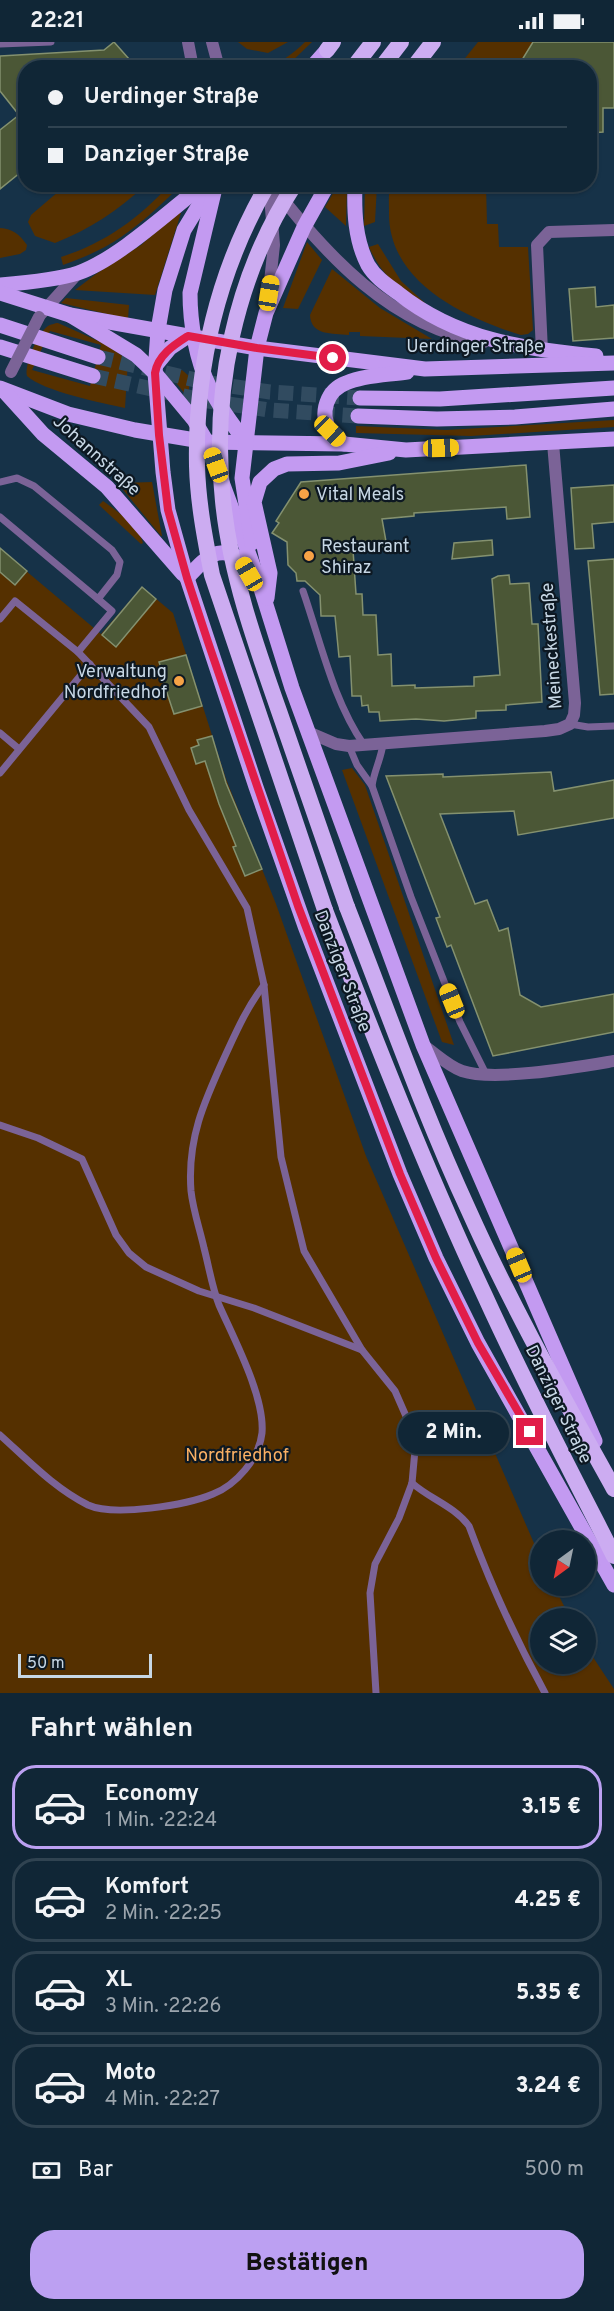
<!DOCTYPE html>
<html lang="de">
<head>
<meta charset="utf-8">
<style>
  :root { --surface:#102636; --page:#192e3e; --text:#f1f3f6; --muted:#9ca5ad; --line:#304351; --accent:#bca0f2 }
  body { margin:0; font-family:Overpass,sans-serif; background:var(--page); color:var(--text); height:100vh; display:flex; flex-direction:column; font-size:22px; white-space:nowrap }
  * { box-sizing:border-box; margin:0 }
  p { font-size:20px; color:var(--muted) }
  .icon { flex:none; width:33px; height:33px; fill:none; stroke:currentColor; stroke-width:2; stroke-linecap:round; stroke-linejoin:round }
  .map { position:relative; height:1651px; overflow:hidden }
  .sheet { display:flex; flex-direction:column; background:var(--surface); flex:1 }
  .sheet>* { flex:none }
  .banner { position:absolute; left:18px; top:18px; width:579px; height:132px; border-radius:24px; box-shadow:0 2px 4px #0004,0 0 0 2px var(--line); display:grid; align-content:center; height:132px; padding:0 30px; background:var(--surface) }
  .needle { width:39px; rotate:213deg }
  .controls { position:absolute; left:530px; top:1488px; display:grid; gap:12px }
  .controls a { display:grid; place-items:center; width:66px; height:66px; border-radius:50%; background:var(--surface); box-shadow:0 2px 4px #0004,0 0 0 2px var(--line); font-size:30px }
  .scale { position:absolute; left:18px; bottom:15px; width:134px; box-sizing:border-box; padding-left:6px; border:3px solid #c7d7e5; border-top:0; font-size:16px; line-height:21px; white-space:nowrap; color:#c7d7e5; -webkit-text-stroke:4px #0d1822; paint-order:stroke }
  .end { position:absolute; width:27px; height:27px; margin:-14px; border:8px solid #e11d48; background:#fff; box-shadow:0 0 0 3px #fff }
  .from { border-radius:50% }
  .bubble { position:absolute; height:42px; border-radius:21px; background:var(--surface); box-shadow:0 2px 4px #0004,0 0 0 2px var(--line); font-size:20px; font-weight:800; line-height:42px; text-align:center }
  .car { position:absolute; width:18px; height:36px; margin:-18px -9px; border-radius:8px; box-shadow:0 0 4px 2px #0007; background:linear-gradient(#f5c518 24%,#345 0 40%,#f5c518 0 76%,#345 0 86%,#f5c518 0) }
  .banner b { display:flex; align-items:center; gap:21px; height:57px; font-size:22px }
  .banner b+b { border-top:2px solid var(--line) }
  .banner i { width:15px; height:15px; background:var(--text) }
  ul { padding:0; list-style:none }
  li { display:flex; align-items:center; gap:18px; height:84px; margin:0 12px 9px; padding:0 18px; border:3px solid var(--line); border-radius:24px }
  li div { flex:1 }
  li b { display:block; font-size:22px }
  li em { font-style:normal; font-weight:800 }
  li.on { border-color:var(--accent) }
  li>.icon { width:54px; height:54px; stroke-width:1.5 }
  h2 { padding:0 30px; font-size:27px; line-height:72px }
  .pay { display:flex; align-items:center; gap:15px; height:66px; padding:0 30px; font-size:22px }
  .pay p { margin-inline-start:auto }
  .primary-button { display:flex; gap:12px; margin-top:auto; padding:12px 30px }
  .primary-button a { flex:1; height:69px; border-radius:24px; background:var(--accent); color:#111; font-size:24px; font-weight:800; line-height:69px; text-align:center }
  .status { display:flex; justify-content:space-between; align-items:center; height:42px; padding:0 30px; background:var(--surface); direction:ltr }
  .status svg { height:16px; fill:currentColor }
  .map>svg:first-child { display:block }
  .green { fill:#553000; fill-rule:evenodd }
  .building { fill:#4b5736; stroke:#84916f; stroke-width:1.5 }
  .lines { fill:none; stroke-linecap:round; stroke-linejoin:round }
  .primary-tunnel { stroke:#314b60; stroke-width:15; stroke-dasharray:15 8; stroke-linecap:butt }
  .service { stroke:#7b6397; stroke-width:7 }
  .minor { stroke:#7b6397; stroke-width:12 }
  .tertiary { stroke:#7b6397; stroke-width:12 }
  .primary { stroke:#c39af1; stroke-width:15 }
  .trunk { stroke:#ccacf1; stroke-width:16 }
  .minor-bridge { stroke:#7b6397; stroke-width:12 }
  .trunk-bridge { stroke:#ccacf1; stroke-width:16 }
  .route { stroke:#e11d48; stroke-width:8 }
  .poi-dot { fill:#f6a246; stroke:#0d1822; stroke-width:2 }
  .labels { text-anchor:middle; stroke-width:4.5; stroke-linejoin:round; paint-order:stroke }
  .street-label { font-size:18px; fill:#c7d7e5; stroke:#0d1822 }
  .poi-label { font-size:18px; fill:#c7d7e5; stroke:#0d1822; text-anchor:start }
  .park-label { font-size:18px; fill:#fab064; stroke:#0d1822 }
</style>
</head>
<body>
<div class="status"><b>22:21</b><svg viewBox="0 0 49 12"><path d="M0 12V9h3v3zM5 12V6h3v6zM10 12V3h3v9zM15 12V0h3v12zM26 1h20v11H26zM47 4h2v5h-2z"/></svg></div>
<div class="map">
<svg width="614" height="1651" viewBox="0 0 614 1651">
  <rect width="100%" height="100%" fill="#163248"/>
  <g class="green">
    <polygon points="238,0 288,0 268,11 247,7"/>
    <path d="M305,0H312L286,25H261C278,23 292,13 305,0Z"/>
    <polygon points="478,0 533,0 517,25 458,25"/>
    <path d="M391,142L486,143L487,182H498L499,205H528L533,288L528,292L521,293C463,275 388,240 389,170C389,161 388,151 391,142Z"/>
    <path d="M66,143V142L145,143C118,169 90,187 55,201L35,194L28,180L31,173Z"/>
    <path d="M169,143H180C173,152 164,159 156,167C125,195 103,209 63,223L61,215C103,202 140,176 169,143Z"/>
    <polygon points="338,143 347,143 346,184 325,165"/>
    <polygon points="365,143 377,143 375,180 364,184"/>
    <polygon points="179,170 181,171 155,253 75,248 96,232 141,203"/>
    <path d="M0,186C13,187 19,192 27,203L26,208L20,212L0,216Z"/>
    <polygon points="307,200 322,218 298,267 283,266"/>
    <path d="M378,202L401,239L425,261L423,263C398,245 382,234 369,205Z"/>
    <path d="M332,227L380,266L432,297L360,294V290H349V293C332,291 311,294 310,273Z"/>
    <polygon points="66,256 129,263 128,277 61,261"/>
    <path d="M58,281L105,302L128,318L125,366C102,361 43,349 27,334C24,323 38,290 48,284C50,283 55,281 58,281ZM50,289L101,303L90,344L32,328Z"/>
    <polygon points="182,328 190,335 188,356 174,338 180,329"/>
    <polygon points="614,378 614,385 471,394 356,391 356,384 446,388"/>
    <polygon points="152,440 162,494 161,494 120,444 121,441"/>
    <path d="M103,459C117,469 139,484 143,501L141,502L99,463Z"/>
    <polygon points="0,507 101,592 142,545 173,571 226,737 276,862 366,1114 540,1515 540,1544 554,1544 570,1576 540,1576 540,1622 585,1622 585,1603 614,1647 614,1651 0,1651"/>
    <polygon points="352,726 365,743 454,1003 442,1000 342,728"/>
  </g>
  <g class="building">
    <polygon points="114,0 137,26 26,26 26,126 0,147 0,88 19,73 0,49 0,14 104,8"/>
    <polygon points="533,0 614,0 614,66 603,66 603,90 590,91 590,26 517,26"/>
    <polygon points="595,245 596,265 614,263 614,296 573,299 569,247"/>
    <polygon points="526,423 530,475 507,477 506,465 414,471 414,474 382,477 387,505 353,508 356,552 362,552 363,573 376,573 378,613 391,612 392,644 415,643 415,646 474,644 474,635 500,633 492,537 498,534 509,533 510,542 529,541 532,582 538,582 542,660 506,663 506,668 476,669 476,676 444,679 416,677 380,679 379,670 369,670 368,663 362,664 361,654 352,654 350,614 339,615 335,574 321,574 320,553 305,539 297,539 296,531 288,523 287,500 272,491 279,481 276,479 301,440"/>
    <polygon points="614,443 614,480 592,482 594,506 575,507 571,446"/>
    <polygon points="492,498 493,513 452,517 454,501"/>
    <polygon points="0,506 27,529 15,543 0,530"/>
    <polygon points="614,517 614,652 600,653 588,519"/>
    <polygon points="142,545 156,557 116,605 102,593"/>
    <polygon points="186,613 202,664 174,672 161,633 163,632 159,620"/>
    <polygon points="212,694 226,741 262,827 245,834 233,805 236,804 219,762 205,719 196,722 191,706 199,703 197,698"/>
    <polygon points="551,730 554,749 614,738 614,776 518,793 514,769 440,772 475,862 487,858 499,889 508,886 520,953 541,965 614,952 614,990 493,1014 451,903 447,905 436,876 440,875 386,734 443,732 443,735"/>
  </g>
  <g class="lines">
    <g class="primary-tunnel">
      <polyline points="98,315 204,340 270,350 360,356"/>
      <polyline points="93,334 202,358 269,368 358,374"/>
    </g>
    <g class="service">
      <polyline points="0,2 51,0"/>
      <polyline points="0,440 17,436 34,444 112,508 120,520 117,533 98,557 0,475"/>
      <path d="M303,549C321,601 333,658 364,703"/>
      <polyline points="0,577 15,559 78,610 149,685 189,768 247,866 264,943 281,1115 304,1209 362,1308 395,1349 416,1397 412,1441 399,1476 375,1522 370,1551 376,1651"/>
      <polyline points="78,610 112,569 98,557"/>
      <polyline points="570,682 588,685 614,684"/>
      <polyline points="0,691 19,707"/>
      <path d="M383,702C381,717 374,729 372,744L411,855L460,980L486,1032"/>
      <polyline points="349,704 357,723 372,744"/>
      <polyline points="0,731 90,622"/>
      <polyline points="0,1083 38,1096 82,1117 116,1193 129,1211 146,1225 199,1249 254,1266 362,1308"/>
      <path d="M0,1393C28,1418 54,1446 88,1463C114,1475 187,1463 213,1452C236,1443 259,1417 262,1391C265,1355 234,1297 219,1263C212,1245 209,1225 204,1206C200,1188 193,1168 191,1149C187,1097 204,1060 225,1014C237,988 246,967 264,943"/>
      <path d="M412,1441C430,1457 454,1464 469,1484C491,1544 514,1594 545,1651"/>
    </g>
    <g class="minor">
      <polyline points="41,272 78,231"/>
      <polyline points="542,309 537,203 549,190 614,188"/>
      <polyline points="308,690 336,702 349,704 545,689 559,687 570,682 574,673 575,661 553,401"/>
      <path d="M423,1003C435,1011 448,1024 462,1029C494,1040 578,1025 614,1019"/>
    </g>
    <g class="tertiary">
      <polyline points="188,0 193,26"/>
      <polyline points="212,0 219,26"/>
      <path d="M271,142C325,212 392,286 484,300"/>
      <polyline points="268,258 274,203 269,142"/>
    </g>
    <g class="primary">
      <polyline points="311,26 327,8"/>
      <polyline points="212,142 184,188 165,248 158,288 155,331 163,430 168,468 187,536 256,745 305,884 400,1132 436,1216 478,1301 614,1543"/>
      <path d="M355,142C354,170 355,198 368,223C375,235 387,243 398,251C457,298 524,307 596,314"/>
      <path d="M215,146L190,251C190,281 196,318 210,346C219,365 233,382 245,400"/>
      <path d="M0,243C23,241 57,238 78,231C118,217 169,169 204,142"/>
      <polyline points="0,251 70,273 188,294 257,306 425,327 614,321"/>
      <polyline points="70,273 136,313 155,331 194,378 207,400 257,534 292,646 423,1003 595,1399"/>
      <polyline points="0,283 98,315"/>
      <polyline points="0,305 93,334"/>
      <polyline points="156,323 170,306 188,294"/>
      <polyline points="0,346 68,372 135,388 207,400 344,402 406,408 614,397"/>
      <polyline points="5,350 43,392 107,445 183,532"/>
      <polyline points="360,356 440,357 614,346"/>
      <polyline points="358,374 437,377 515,375 614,367"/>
      <path d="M344,402C340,398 333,393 330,389C319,371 327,348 346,341C364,333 388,333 407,330"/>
      <polyline points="252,501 242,436 257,306 266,271 304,185 328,142"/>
      <path d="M187,536C204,518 216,501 241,517"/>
      <polyline points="267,556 270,531 254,460 260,440 274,427 287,422 339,421 389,411"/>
    </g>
    <g class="trunk">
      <polyline points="327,8 333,0"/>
      <polyline points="353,26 373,0"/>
      <polyline points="381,26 401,0"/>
      <polyline points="413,26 433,0"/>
      <path d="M347,865C387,967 423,1070 469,1169C512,1265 563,1355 614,1447"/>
      <path d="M325,868C375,998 426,1128 485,1254C525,1342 570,1428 614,1514"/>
    </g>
    <polyline class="minor-bridge" points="11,330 39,275"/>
    <g class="trunk-bridge">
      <path d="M268,142C218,228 195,325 197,424C198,461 205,497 212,533L325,868"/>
      <path d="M295,142C235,234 211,350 223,459C230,530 255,601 279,669C302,734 324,800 347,865"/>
    </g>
  </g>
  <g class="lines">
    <path class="route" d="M333,316L257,306L188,294C174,303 158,313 155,331L159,393L168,468L187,536L208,600L298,864L400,1132L436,1216L478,1301L530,1390"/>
  </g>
  <g class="poi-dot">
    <circle cx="304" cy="452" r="6"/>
    <circle cx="309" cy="514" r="6"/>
    <circle cx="179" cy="639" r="6"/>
  </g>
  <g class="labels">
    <g class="street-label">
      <text x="475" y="310">Uerdinger Straße</text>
      <text transform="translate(97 413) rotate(42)" y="6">Johannstraße</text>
      <text transform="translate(551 604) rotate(-94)" y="6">Meineckestraße</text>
      <text transform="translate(343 929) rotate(69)" y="6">Danziger Straße</text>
      <text transform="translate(559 1362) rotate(64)" y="6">Danziger Straße</text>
    </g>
    <g class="poi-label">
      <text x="316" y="458">Vital Meals</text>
      <text x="321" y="510">Restaurant<tspan x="321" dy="21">Shiraz</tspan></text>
      <text x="167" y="635" text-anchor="end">Verwaltung<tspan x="167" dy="21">Nordfriedhof</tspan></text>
    </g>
    <g class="park-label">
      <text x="237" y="1419">Nordfriedhof</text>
    </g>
  </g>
</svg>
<div class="controls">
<a><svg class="needle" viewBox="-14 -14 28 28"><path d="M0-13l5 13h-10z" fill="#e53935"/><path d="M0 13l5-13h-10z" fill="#9ca5ad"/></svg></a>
<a><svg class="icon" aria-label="layers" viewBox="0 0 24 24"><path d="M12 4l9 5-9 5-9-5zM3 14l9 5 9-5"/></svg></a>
</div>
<div class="scale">50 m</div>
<i class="end from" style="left:333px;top:316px"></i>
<i class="end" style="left:530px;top:1390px"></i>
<div class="bubble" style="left:398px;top:1370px;width:111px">2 Min.</div>
<i class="car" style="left:269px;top:251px;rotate:9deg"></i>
<i class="car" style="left:330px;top:389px;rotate:134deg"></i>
<i class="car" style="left:441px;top:406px;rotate:88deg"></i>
<i class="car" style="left:216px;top:423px;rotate:340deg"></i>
<i class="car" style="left:249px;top:532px;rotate:330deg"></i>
<i class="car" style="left:452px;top:959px;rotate:338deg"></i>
<i class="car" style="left:519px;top:1223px;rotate:337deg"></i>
<div class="banner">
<b><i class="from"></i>Uerdinger Straße</b>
<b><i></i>Danziger Straße</b>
</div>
</div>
<section class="sheet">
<h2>Fahrt wählen</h2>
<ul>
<li class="on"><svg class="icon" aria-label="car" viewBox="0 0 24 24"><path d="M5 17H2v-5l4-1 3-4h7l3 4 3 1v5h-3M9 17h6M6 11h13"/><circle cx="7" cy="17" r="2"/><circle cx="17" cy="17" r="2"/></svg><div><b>Economy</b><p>1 Min. · 22:24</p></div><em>3.15 €</em></li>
<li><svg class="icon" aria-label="car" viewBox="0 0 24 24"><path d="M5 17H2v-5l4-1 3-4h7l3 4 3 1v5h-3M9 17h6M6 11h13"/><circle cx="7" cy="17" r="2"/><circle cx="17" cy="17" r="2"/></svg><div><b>Komfort</b><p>2 Min. · 22:25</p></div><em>4.25 €</em></li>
<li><svg class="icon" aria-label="car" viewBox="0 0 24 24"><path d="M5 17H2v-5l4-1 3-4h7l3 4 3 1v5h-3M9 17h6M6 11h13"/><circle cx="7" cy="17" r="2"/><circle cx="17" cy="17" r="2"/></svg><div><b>XL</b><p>3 Min. · 22:26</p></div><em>5.35 €</em></li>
<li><svg class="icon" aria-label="car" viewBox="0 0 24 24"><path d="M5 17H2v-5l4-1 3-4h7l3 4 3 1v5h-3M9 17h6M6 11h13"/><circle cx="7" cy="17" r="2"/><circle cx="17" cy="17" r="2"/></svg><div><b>Moto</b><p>4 Min. · 22:27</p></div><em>3.24 €</em></li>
</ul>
<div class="pay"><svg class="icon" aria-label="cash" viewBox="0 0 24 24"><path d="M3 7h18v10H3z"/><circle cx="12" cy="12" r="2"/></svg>Bar<p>500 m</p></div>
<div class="primary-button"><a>Bestätigen</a></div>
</section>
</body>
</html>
